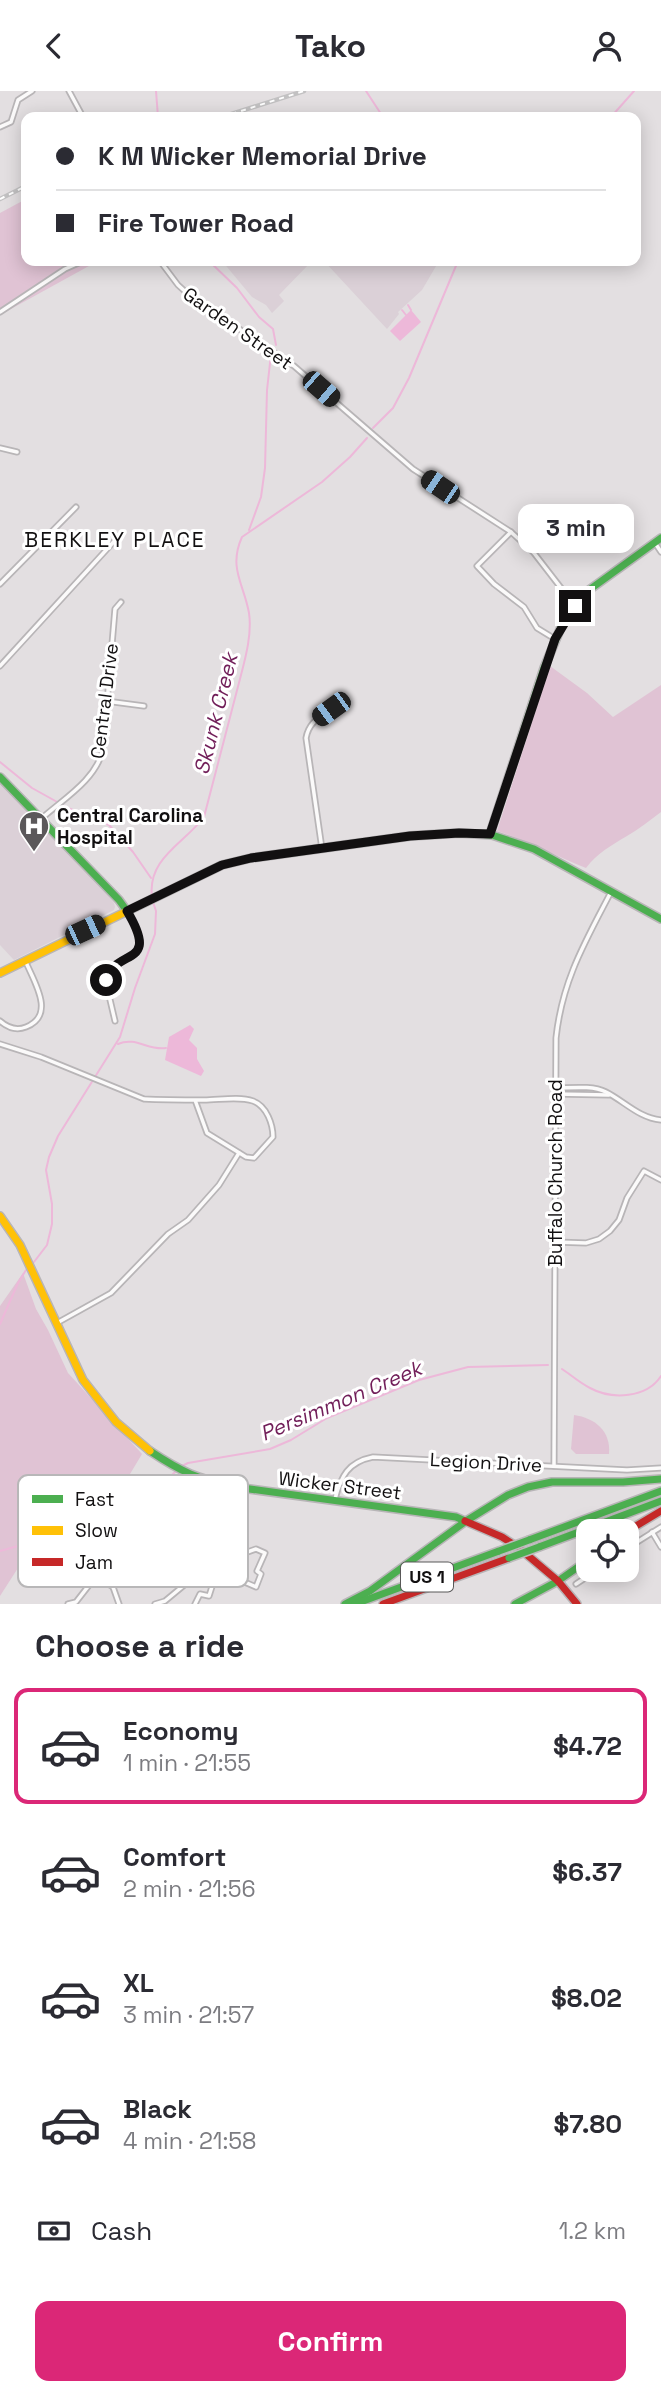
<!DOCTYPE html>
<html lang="en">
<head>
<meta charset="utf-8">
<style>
  :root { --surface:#fff; --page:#f2f2f3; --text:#2b2b33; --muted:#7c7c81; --line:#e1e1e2; --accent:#db2777 }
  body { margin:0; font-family:"Space Grotesk",sans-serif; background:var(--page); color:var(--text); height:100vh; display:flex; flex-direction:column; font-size:26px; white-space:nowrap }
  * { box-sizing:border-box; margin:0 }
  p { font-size:23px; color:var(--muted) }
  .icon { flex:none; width:38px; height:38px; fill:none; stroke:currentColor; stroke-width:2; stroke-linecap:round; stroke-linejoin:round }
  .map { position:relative; height:1513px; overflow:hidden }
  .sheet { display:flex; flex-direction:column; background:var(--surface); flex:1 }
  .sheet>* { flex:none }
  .hud { position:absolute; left:21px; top:21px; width:620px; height:154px; border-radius:14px; box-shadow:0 4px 18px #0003; display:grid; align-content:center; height:154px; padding:0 35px; background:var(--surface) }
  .controls { position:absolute; left:576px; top:1428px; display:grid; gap:14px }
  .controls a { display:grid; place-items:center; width:63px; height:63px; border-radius:14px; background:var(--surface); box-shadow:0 4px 18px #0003; font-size:35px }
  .end { position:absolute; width:32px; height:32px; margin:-16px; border:9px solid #121011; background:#fff; box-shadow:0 0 0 4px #fff }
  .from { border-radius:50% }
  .bubble { position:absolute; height:49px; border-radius:14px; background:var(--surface); box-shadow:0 4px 18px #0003; font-size:23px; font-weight:700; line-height:49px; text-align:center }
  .car { position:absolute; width:21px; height:42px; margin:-21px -10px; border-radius:9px; box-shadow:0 0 5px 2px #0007; background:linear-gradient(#222 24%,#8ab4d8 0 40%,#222 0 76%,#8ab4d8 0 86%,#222 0) }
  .hud b { display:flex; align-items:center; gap:24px; height:66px; font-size:26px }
  .hud b+b { border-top:2px solid var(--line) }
  .hud i { width:18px; height:18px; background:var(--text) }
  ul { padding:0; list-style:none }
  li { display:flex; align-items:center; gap:21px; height:116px; margin:0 14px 10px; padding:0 21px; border:4px solid transparent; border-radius:14px }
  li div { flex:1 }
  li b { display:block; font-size:26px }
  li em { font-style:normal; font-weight:700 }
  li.current { border-color:var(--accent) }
  li>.icon { width:63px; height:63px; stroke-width:1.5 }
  h2 { padding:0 35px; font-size:32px; line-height:84px }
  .pay { display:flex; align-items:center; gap:18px; height:77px; padding:0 35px; font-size:26px }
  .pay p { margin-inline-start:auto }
  .primary-button { display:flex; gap:14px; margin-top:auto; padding:14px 35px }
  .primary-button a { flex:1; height:80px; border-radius:14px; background:var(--accent); color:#fff; font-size:28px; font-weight:700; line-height:80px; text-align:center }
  header { display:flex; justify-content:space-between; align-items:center; height:91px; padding:0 35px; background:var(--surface); font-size:32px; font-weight:700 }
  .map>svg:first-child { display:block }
  .built { fill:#dbd0d7 }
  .green { fill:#e0c3d4 }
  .water { fill:#edb8d9 }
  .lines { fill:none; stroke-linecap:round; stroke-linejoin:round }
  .stream { stroke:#edb8d9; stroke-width:2 }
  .street-casing { stroke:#b8b5b7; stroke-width:7 }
  .fast-casing { stroke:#b8b5b7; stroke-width:10 }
  .slow-casing { stroke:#b8b5b7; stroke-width:10 }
  .jam-casing { stroke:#b8b5b7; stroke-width:10 }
  .street { stroke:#fbfafa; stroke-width:3.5 }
  .fast { stroke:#4caf50; stroke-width:7 }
  .slow { stroke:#ffc107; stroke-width:7 }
  .jam { stroke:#c62828; stroke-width:7 }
  .rail-casing { stroke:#c2c1c2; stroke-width:4.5 }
  .rail { stroke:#fff; stroke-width:2; stroke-dasharray:5; stroke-linecap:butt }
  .fast-bridge-casing { stroke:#bcbbbc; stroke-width:10; stroke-linecap:butt }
  .fast-bridge { stroke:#4caf50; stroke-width:7 }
  .route { stroke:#121011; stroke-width:9 }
  .labels { text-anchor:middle; stroke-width:6; stroke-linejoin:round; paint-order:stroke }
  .shield { fill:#fff; stroke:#595858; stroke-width:2 }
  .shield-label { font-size:18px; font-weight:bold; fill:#121011 }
  .street-label { font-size:19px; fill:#121011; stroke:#fff }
  .poi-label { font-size:19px; font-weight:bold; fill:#121011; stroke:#fff; text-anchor:start }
  .neighbourhood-label { font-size:21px; letter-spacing:2px; fill:#121011; stroke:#fff }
  .water-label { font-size:21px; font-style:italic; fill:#711e59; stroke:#fff }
  .key { fill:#fff; stroke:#b8b7b8; stroke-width:2 }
  .key-label { font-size:19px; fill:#121011 }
</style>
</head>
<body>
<header><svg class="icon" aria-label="back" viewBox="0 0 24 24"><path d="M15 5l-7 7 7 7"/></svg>Tako<svg class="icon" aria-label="person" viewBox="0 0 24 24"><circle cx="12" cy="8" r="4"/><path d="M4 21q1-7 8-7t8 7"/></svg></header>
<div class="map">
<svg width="661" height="1513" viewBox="0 0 661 1513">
  <rect width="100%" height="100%" fill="#e3dfe1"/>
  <g class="built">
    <polygon points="222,170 312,170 279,204 284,210 272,222 266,214 252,206"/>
    <polygon points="324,170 439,170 422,199 398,221 399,223 387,238"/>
    <polygon points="0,692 98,792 114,812 115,816 114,819 14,869 0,854"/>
  </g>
  <g class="green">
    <polygon points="26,108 26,170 98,170 0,224 0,122"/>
    <path d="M550,575L587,602L613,626L661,594V721C650,729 639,738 627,745C612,754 597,762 586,777C556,765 528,750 497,740Z"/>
    <polygon points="23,1182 36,1218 48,1239 68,1282 142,1363 112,1413 50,1427 0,1505 0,1215"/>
    <path d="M574,1324C595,1327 611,1340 609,1363H576L571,1358Z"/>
  </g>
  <g class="water">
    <polygon points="411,219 421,231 400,250 390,240"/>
    <polygon points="190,934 194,938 189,949 197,957 197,968 204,980 201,985 165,969 169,946"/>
  </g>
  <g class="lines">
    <g class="stream">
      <polyline points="156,0 158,26"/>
      <polyline points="366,0 383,26"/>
      <polyline points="611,26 634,0"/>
      <polyline points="209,170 237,197 259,226 273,238 276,254"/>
      <polyline points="408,214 411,219"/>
      <polyline points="402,219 406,224"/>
      <polyline points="373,337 393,317 409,287 458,170"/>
      <polyline points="249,439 261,406 265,377 267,299 271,263"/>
      <polyline points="0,671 32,697 68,717 109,734 133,761 151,787"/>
      <path d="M152,806C147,767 185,752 204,726L241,584C246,565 252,542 249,522C244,493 228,477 242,446L322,391L350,366L367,347"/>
      <path d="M118,953C136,945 148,960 166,957"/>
      <polyline points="34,1171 47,1154 52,1133 52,1113 46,1079 49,1066 58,1045 120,946 135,897 155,843 156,820 153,811"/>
      <polyline points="0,1233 18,1192 26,1179"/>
      <path d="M562,1278C571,1284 580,1292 590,1297C612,1309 647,1307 661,1285"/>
      <polyline points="180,1376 188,1372 270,1358 291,1349 327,1327 419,1289 468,1276 548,1274"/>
      <polyline points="146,1406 156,1400 176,1380"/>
      <polyline points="0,1460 85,1436 142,1414"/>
    </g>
    <g class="street-casing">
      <g id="street">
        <polyline points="69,0 83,26"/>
        <polyline points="0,36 11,31 18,9 32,0"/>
        <polyline points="160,170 178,194 189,204 294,275 413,378 511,441 534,462 575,515"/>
        <polyline points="0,221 65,178 83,170"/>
        <polyline points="0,357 17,361"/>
        <polyline points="511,441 477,475 494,493 524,516 537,537 555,548"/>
        <polyline points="655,452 661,461"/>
        <polyline points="0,493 76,416"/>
        <polyline points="0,575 119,445"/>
        <polyline points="106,610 144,615"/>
        <path d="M41,728C63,708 95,690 103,659L115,518L121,511"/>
        <path d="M322,758L306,647C309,631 319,627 331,618"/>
        <path d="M0,930C8,937 16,940 26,936C57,924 33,889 25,869"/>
        <path d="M115,930L107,896L108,883C132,854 155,868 127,820"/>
        <path d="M0,953L41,966L144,1008C164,1009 184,1009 204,1009C219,1009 239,1005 253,1010C267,1015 273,1034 273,1046L254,1067L246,1066L207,1042L195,1009"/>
        <path d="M555,997C570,997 592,994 606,1001C624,1010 639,1027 661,1029"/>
        <polyline points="555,1003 609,1004"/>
        <polyline points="555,1151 586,1152 599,1148 610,1140 619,1129 627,1107 644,1080 661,1089"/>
        <polyline points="57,1232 111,1202 168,1143 188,1129 219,1094 239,1062"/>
        <path d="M554,1375L556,947C562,890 585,851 611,801"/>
        <path d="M335,1408C341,1385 348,1371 373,1366L627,1379L661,1377"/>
        <polyline points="652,1441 661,1456"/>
        <polyline points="626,1458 661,1436"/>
        <polyline points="214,1477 241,1467 242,1463 256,1458 265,1462 257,1480 261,1483 256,1496 226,1483 216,1483"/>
        <polyline points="116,1491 114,1487 110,1486 107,1492 113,1496 116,1491 153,1479 184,1454 204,1445"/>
        <polyline points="576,1493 597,1479"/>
        <polyline points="113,1496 119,1513"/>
        <polyline points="68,1513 76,1511 90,1493 107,1492"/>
        <polyline points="155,1513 165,1510 212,1471"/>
        <polyline points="195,1513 200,1503 209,1505 216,1483 197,1423 199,1388"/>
      </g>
    </g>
    <g class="fast-casing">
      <g id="fast">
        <polyline points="0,686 119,809 127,820"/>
        <polyline points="490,743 544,577 564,529 589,499 661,447"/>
        <polyline points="367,751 410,745 459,742 492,744 534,758 661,828"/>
        <path d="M150,1360C183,1382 196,1387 235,1396L456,1426L465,1430"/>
        <polyline points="529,1449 661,1400"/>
        <polyline points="539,1456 661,1410"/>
        <polyline points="345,1513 370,1500 466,1430 508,1404 528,1396 552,1391 623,1391 661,1388"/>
        <polyline points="355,1513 499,1460"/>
        <polyline points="515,1513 558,1490 588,1469"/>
      </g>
    </g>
    <g class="slow-casing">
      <g id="slow">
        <polyline points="0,882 222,774 251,767 367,751"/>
        <polyline points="0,1125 20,1154 83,1289 116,1331 150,1360"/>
      </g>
    </g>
    <g class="jam-casing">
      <g id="jam">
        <polyline points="465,1430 502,1446 519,1457 558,1490"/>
        <polyline points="626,1441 661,1420"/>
        <polyline points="558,1490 577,1513"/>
        <polyline points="383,1513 509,1467"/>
      </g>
    </g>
    <use href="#street" class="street"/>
    <use href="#fast" class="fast"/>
    <use href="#slow" class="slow"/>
    <use href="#jam" class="jam"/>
    <g class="rail-casing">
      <g id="rail">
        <polyline points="222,26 304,0"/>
        <polyline points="0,108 26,95"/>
      </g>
    </g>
    <use href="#rail" class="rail"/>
    <g class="fast-bridge-casing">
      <g id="fast-bridge">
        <polyline points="499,1460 529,1449"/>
        <polyline points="509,1467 539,1456"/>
      </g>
    </g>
    <use href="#fast-bridge" class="fast-bridge"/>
  </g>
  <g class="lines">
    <path class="route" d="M106,889C116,856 161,877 127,820L222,774L251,767L410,745L459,742L490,743L555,548L575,515"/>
  </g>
  <defs>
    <g id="hospital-pin" transform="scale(1.575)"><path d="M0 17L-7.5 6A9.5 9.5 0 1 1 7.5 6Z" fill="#5b585a" stroke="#fff"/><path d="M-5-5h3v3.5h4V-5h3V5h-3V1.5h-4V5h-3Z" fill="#fff"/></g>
  </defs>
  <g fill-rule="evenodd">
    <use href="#hospital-pin" x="34" y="735"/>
  </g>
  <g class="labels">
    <rect class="shield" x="401" y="1471.5" width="52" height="29" rx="5"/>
    <g class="shield-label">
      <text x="427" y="1492">US 1</text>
    </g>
    <g class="street-label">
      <text transform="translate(238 237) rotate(35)" y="7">Garden Street</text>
      <text transform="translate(104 610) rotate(-83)" y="7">Central Drive</text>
      <text transform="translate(555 1082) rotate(-90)" y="7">Buffalo Church Road</text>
      <text transform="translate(486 1371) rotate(3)" y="7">Legion Drive</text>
      <text transform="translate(340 1394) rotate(7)" y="7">Wicker Street</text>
    </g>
    <g class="poi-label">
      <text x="57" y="731">Central Carolina<tspan x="57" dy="22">Hospital</tspan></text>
    </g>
    <g class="neighbourhood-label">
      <text x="115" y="456">BERKLEY PLACE</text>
    </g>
    <g class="water-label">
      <text transform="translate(216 623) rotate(-76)" y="7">Skunk Creek</text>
      <text transform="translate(341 1310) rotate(-23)" y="7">Persimmon Creek</text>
    </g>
  </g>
  <rect x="18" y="1384" width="230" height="112" rx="10" class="key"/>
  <rect x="32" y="1404" width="31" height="8" fill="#4caf50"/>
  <rect x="32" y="1435" width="31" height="9" fill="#ffc107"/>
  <rect x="32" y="1467" width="31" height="8" fill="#c62828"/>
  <g class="key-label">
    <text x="75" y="1415">Fast</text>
    <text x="75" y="1446">Slow</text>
    <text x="75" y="1478">Jam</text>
  </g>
</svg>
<div class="controls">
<a><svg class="icon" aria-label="locate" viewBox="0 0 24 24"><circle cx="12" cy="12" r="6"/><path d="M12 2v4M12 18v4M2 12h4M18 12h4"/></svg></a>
</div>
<i class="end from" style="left:106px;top:889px"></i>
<i class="end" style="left:575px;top:515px"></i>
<div class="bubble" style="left:518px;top:413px;width:116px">3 min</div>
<i class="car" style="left:321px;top:298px;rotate:131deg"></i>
<i class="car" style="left:440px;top:396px;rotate:304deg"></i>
<i class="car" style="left:331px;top:618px;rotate:234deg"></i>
<i class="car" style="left:85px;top:839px;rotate:65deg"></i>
<div class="hud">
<b><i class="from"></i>K M Wicker Memorial Drive</b>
<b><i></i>Fire Tower Road</b>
</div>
</div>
<section class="sheet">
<h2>Choose a ride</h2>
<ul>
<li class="current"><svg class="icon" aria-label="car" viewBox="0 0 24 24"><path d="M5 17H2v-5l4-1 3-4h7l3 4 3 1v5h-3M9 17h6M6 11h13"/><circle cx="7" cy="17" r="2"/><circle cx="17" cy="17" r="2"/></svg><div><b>Economy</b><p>1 min · 21:55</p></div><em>$4.72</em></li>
<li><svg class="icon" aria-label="car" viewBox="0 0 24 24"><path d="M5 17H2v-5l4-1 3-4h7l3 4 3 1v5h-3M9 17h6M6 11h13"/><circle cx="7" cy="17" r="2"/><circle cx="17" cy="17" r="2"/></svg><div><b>Comfort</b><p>2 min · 21:56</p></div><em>$6.37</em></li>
<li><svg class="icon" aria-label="car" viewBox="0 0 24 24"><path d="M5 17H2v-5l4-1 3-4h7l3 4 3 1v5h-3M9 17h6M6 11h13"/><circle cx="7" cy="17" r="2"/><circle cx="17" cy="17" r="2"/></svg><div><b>XL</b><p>3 min · 21:57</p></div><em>$8.02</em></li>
<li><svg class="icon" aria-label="car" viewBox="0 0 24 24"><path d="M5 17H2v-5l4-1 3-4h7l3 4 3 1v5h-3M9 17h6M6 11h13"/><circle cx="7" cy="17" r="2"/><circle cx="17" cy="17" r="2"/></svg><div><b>Black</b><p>4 min · 21:58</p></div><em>$7.80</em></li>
</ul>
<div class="pay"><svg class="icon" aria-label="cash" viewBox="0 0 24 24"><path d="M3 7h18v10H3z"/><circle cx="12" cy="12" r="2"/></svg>Cash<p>1.2 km</p></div>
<div class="primary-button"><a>Confirm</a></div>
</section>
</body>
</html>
